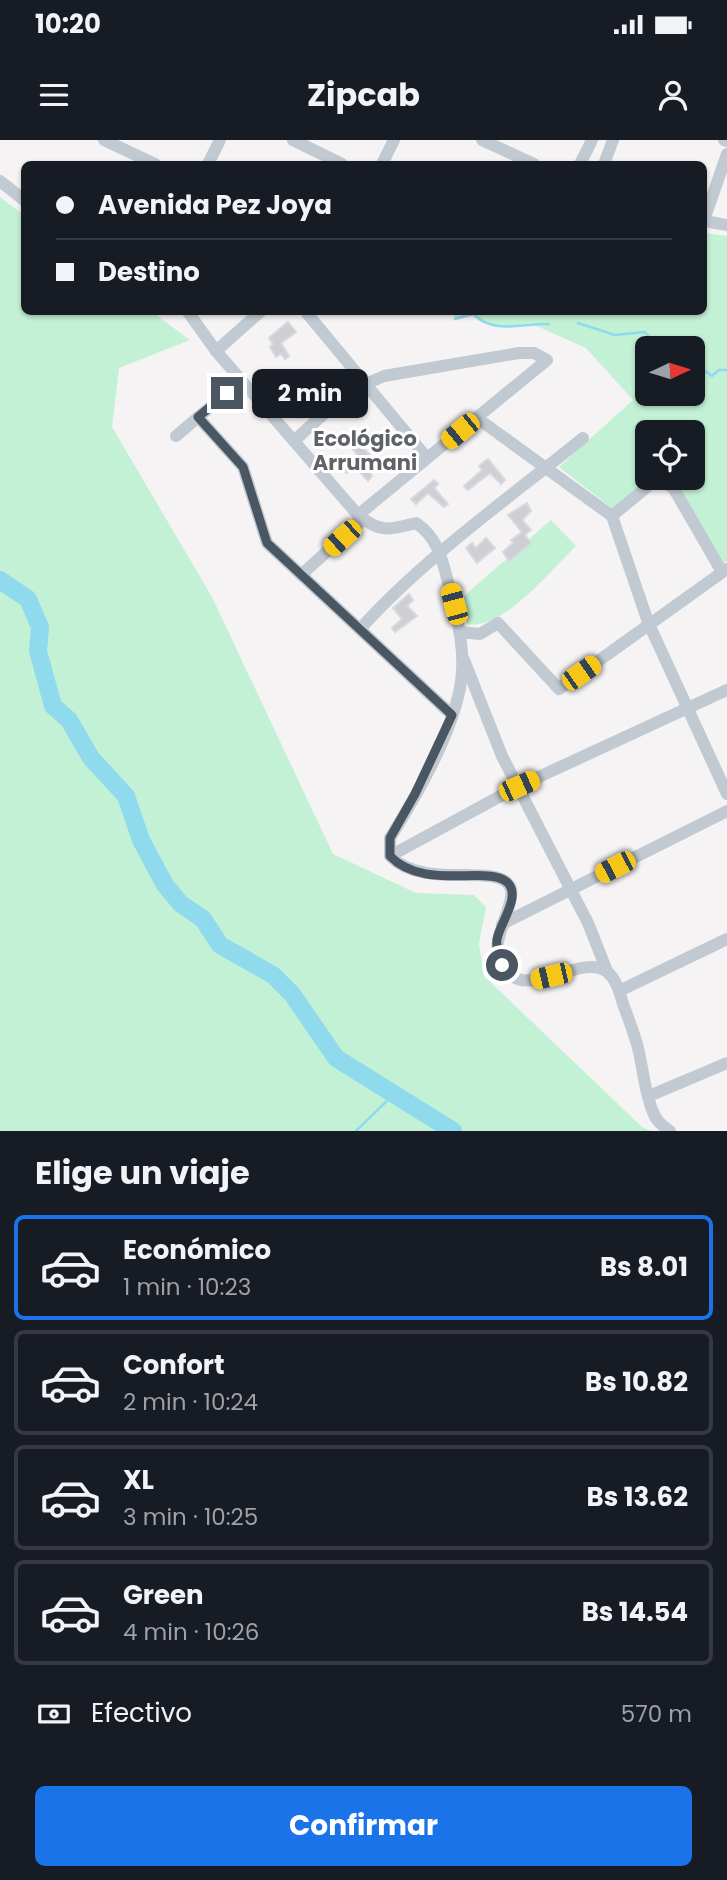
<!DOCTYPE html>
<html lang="es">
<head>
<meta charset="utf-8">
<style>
  :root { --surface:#171b24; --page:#242831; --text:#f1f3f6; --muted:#9ea1a6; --line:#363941; --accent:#1a73e8 }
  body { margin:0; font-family:Poppins,sans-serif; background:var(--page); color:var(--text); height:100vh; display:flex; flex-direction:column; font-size:26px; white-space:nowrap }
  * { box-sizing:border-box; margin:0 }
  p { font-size:23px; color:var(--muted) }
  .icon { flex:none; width:38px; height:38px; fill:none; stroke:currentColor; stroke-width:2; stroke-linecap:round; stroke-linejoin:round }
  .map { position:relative; height:991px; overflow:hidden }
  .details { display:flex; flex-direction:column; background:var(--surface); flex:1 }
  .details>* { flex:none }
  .top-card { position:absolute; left:21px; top:21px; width:686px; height:154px; border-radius:10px; box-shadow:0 2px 5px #0004; display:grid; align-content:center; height:154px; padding:0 35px; background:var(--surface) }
  .needle { width:46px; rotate:86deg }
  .controls { position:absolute; left:635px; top:196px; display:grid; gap:14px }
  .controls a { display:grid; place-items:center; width:70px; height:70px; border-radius:10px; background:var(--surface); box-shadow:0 2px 5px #0004; font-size:35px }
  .end { position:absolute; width:32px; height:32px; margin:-16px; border:9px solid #4a5661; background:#fff; box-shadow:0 0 0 4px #fff }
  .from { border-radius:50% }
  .bubble { position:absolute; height:49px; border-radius:10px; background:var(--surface); box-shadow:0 2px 5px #0004; font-size:23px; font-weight:700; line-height:49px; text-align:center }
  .car { position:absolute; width:21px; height:42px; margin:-21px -10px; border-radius:9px; box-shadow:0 0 5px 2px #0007; background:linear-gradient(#f5c518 24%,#345 0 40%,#f5c518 0 76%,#345 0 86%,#f5c518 0) }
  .top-card b { display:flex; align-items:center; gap:24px; height:66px; font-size:26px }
  .top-card b+b { border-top:2px solid var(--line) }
  .top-card i { width:18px; height:18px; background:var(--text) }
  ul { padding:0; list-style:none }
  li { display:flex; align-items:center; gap:21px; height:105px; margin:0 14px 10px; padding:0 21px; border:4px solid var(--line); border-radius:10px }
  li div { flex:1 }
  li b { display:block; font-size:26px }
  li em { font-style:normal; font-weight:700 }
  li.active { border-color:var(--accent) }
  li>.icon { width:63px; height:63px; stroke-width:1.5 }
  h2 { padding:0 35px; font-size:32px; line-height:84px }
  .pay { display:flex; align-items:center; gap:18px; height:77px; padding:0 35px; font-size:26px }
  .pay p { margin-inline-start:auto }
  .button { display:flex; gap:14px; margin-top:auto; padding:14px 35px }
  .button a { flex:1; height:80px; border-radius:10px; background:var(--accent); color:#fff; font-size:28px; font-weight:700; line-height:80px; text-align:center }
  .status { display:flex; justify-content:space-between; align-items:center; height:49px; padding:0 35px; background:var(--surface); direction:ltr }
  .status svg { height:19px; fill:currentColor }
  header { display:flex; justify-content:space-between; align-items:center; height:91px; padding:0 35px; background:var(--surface); font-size:32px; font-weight:700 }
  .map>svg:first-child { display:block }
  .green { fill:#c3f1d5; fill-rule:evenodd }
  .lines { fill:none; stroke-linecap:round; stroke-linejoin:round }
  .stream { stroke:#90daee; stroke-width:2.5 }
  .river { stroke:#90daee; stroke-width:18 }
  .building { fill:#cdcfd5; stroke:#d7d9de; stroke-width:2 }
  .minor { stroke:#c1cad2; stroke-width:12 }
  .route { stroke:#4a5661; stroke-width:9 }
  .labels { text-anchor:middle; stroke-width:6; stroke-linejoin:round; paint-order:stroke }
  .neighbourhood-label { font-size:21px; font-weight:bold; fill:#5f6368; stroke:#fff }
</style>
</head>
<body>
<div class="status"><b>10:20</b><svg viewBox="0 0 49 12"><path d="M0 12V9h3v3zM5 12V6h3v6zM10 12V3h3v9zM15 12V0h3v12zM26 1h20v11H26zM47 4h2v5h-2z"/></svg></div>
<header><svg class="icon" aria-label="menu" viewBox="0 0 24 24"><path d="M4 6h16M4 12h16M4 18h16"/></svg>Zipcab<svg class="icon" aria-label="person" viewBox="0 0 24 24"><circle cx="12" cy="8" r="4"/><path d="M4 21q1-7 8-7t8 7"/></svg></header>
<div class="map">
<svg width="727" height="991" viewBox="0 0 727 991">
  <rect width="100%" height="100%" fill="#f5f3f3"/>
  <g class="green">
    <polygon points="0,57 24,75 24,172 152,172 190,200 119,228 112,287 212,457 333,714 416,753 474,755 486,767 479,804 484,836 642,987 651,991 0,991"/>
    <path d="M704,93L727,96V421L723,424L674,338H693V292H648V338H651L613,369L559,327L633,260L586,208L530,183L507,188L496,186L483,183L473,174L455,179L453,172H704ZM648,208H693V254H648Z"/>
    <path d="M551,380L576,406C551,430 503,491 467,484L464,456Z"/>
  </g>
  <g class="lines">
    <g class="stream">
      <path d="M455,179L473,174C495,195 522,183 549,184"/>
      <polyline points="578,183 615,195 645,192 658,208"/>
      <polyline points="693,228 704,230 712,236 719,230 727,230"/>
      <polyline points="356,991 393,955"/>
    </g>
    <polyline class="river" points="0,440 28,459 40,487 38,511 53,566 69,580 91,618 126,656 141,700 165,745 181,764 203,779 220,805 273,835 292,854 336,918 453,991"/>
  </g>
  <g class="building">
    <polygon points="288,182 296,192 281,203 289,216 285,219 281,214 276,217 270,207 273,204 269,198"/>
    <polygon points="298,252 308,270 299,278 286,262"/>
    <polygon points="358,302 370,315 363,322 372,336 368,341 355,327 346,333 343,330 358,316 352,308"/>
    <polygon points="488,319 505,340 501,344 490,333 468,350 464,346 482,330 479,326"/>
    <polygon points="434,340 438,344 434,348 448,364 444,367 428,353 416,364 411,359"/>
    <polygon points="527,363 531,371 522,380 531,390 525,395 531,403 509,421 503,412 513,403 511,400 522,392 508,375"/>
    <polygon points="486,398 495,408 477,423 466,408 472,403 476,408"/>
    <polygon points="409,454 413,460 407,466 417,476 395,492 392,488 402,479 393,468"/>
  </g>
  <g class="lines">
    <g class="minor">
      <polyline points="104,0 155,24"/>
      <polyline points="293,0 342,24"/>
      <polyline points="482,0 534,24"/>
      <polyline points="724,0 727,1"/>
      <polyline points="208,24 220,0"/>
      <polyline points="382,24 394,0"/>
      <polyline points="580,24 592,0"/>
      <polyline points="604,24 613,0"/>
      <polyline points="0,41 24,60"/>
      <polyline points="704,80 727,14"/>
      <polyline points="704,81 727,85"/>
      <path d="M188,172L216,211L358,375C380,393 389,390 416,383C437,397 442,418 448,442C457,475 467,514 460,548C450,598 417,655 390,698V716C423,750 494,723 509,745C523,763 469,821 518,839C542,848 585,816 606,831C616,838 620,853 623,864C628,877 633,891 637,904C643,926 644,951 653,972C656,981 662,986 670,991"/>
      <polyline points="306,172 427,318"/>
      <polyline points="216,211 260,172"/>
      <polyline points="198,277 243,327 267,403 452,575"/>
      <polyline points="477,278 612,376 648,482 727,654"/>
      <polyline points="176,296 241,241"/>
      <path d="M294,301C322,275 348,250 384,236L519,213H534L547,220L358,375"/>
      <polyline points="612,376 653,342 663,341 674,349 722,432"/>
      <polyline points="301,435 363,379"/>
      <path d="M360,489C425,417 508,359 583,298"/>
      <polyline points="459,492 480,494 498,483 559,549 727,429"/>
      <polyline points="464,520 502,616 588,783 607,831"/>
      <polyline points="390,716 519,646 727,550"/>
      <polyline points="502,784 727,671"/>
      <polyline points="619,851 727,799"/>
      <polyline points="649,956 727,923"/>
    </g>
  </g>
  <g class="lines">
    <path class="route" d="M227,253L198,277L243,327L267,403L452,575L415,654L390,698V716C424,752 490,724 508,743C521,757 500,783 497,799C496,809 498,816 502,825"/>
  </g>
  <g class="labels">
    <g class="neighbourhood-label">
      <text x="365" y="306">Ecológico<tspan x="365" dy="24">Arrumani</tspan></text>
    </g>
  </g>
</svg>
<div class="controls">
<a><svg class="needle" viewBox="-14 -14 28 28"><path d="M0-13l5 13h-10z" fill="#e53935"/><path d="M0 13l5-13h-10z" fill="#9ea1a6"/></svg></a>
<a><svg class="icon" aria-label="locate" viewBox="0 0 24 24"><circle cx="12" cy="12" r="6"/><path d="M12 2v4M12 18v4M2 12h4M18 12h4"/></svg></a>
</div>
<i class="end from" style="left:502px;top:825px"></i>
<i class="end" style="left:227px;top:253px"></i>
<div class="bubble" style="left:252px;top:229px;width:116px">2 min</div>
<i class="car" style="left:460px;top:291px;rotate:231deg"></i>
<i class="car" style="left:342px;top:398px;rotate:228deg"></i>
<i class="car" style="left:454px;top:464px;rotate:345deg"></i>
<i class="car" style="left:581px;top:533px;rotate:55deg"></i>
<i class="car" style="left:519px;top:646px;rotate:66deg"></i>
<i class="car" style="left:615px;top:727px;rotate:243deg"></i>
<i class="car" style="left:551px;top:836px;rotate:257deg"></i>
<div class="top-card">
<b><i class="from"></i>Avenida Pez Joya</b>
<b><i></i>Destino</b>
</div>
</div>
<section class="details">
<h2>Elige un viaje</h2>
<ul>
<li class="active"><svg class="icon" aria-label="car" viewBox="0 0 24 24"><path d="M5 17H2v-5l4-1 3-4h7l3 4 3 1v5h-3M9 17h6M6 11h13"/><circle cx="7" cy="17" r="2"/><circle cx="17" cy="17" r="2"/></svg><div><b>Económico</b><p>1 min · 10:23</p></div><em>Bs 8.01</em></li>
<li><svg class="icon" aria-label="car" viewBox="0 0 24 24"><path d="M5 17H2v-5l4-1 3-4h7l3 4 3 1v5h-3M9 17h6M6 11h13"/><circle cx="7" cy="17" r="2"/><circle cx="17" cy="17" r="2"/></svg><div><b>Confort</b><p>2 min · 10:24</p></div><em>Bs 10.82</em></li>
<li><svg class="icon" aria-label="car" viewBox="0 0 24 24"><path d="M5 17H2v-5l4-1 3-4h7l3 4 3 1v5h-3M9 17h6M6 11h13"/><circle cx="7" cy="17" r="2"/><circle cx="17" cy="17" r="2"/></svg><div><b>XL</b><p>3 min · 10:25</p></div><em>Bs 13.62</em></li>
<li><svg class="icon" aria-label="car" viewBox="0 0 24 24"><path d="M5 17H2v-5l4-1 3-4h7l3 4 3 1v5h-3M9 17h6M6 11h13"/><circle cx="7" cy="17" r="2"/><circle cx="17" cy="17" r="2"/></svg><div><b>Green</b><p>4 min · 10:26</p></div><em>Bs 14.54</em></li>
</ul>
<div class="pay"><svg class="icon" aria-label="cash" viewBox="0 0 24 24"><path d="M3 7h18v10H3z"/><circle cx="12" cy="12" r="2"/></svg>Efectivo<p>570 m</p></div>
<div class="button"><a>Confirmar</a></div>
</section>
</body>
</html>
